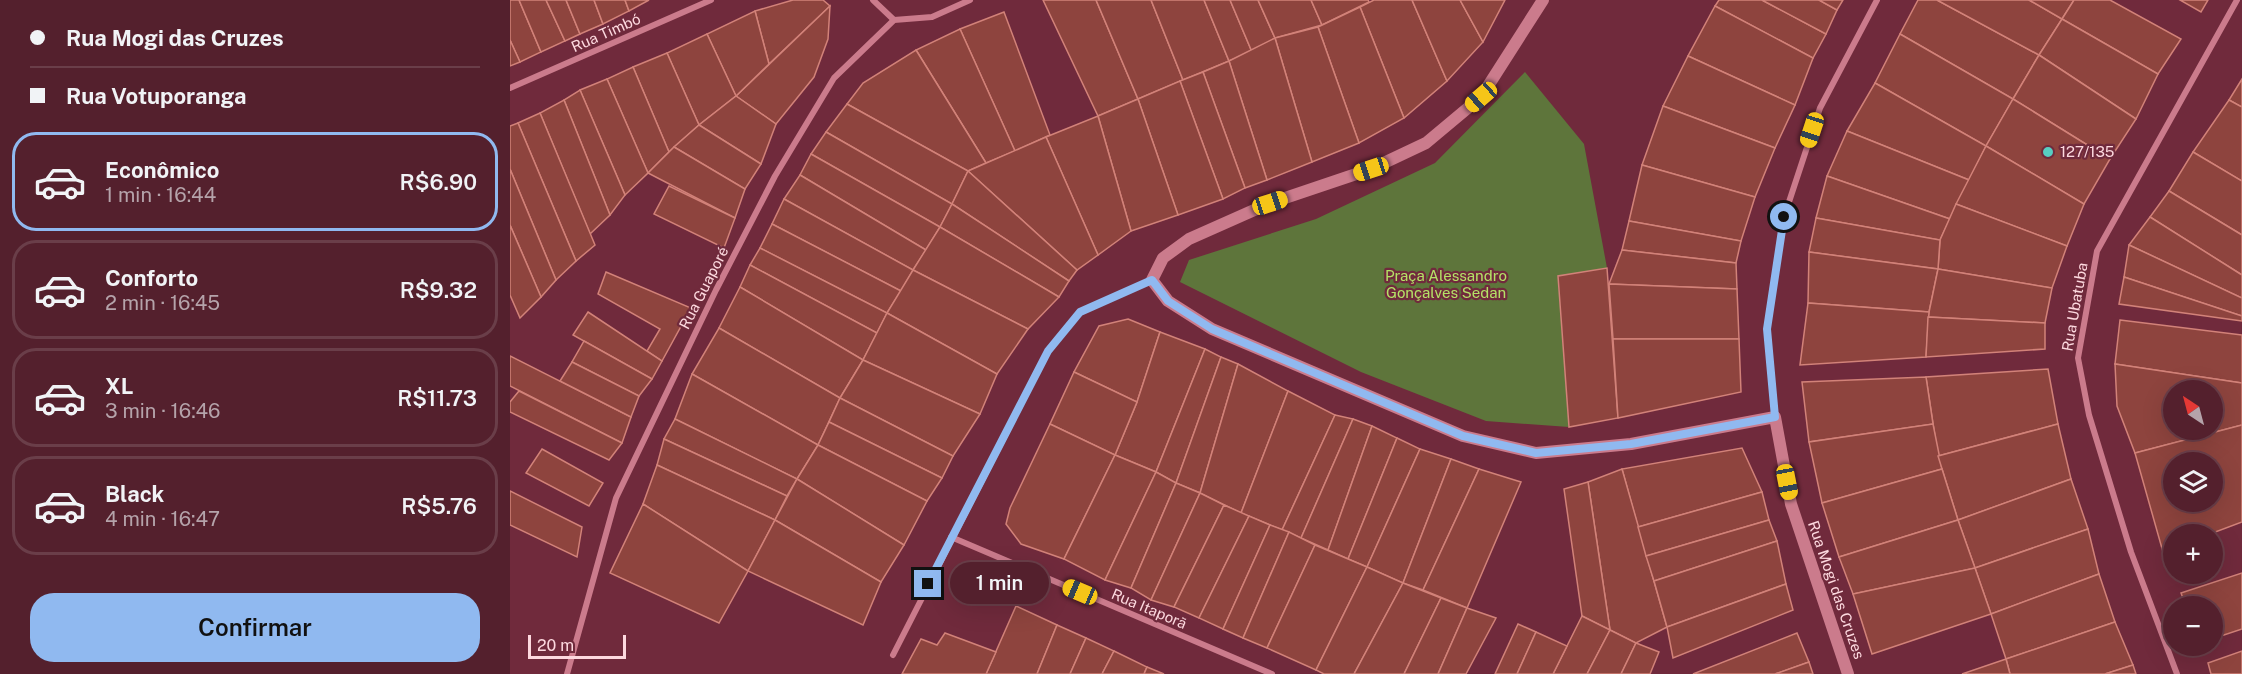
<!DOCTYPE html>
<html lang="pt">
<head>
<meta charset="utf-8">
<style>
  :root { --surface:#54202d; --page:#5a2835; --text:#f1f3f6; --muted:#b5a3aa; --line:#6a3e49; --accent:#90b9f0 }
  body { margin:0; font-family:"Public Sans",sans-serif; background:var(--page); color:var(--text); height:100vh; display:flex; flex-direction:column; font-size:22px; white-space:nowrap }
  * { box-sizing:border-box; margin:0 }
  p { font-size:20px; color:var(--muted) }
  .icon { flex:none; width:33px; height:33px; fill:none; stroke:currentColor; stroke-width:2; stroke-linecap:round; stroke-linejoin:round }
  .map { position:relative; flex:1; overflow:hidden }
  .details { display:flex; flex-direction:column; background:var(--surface); width:510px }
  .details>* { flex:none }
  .guide { display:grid; align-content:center; height:132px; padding:0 30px; background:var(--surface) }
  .needle { width:39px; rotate:324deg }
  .buttons { position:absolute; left:1653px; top:380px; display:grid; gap:12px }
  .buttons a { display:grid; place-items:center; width:60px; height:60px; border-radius:50%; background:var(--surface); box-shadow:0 6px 24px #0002,0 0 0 2px var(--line); font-size:30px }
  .scale { position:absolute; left:18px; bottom:15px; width:98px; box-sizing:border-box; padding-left:6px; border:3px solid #fdd9df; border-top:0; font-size:16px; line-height:21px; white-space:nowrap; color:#fdd9df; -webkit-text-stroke:4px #702a3c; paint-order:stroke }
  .end { position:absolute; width:27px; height:27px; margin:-14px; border:8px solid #90b9f0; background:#111; box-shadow:0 0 0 3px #111 }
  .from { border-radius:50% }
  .bubble { position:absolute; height:42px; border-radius:21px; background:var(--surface); box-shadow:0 6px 24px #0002,0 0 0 2px var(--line); font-size:20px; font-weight:600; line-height:42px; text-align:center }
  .car { position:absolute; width:18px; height:36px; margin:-18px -9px; border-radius:8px; box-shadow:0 0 4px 2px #0007; background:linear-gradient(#f5c518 24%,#345 0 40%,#f5c518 0 76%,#345 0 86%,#f5c518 0) }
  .guide b { display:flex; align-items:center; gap:21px; height:57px; font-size:22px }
  .guide b+b { border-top:2px solid var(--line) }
  .guide i { width:15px; height:15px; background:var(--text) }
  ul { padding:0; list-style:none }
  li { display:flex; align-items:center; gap:18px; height:99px; margin:0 12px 9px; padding:0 18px; border:3px solid var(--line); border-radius:24px }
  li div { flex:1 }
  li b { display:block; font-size:22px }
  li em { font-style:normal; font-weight:600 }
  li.on { border-color:var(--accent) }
  li>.icon { width:54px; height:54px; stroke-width:1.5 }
  .action { display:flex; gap:12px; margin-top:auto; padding:12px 30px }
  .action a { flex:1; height:69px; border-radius:24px; background:var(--accent); color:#111; font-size:24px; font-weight:600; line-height:69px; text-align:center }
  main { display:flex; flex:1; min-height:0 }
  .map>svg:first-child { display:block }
  .green { fill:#5e753b }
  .building { fill:#8e443e; stroke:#d28279; stroke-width:1.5; fill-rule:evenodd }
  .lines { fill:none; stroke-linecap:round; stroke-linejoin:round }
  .street { stroke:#cb7b8c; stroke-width:6 }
  .secondary { stroke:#cb7b8c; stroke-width:12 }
  .route { stroke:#90b9f0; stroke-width:8 }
  .poi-dot { fill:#57cec2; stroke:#702a3c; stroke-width:2 }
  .labels { text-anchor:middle; stroke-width:4.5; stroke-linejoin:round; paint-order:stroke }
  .street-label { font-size:15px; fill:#fdd9df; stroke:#702a3c }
  .poi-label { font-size:15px; fill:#fdd9df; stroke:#702a3c; text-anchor:start }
  .park-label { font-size:15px; fill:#b4e267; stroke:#702a3c }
</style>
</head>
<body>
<main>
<section class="details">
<div class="guide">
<b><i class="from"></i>Rua Mogi das Cruzes</b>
<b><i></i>Rua Votuporanga</b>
</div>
<ul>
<li class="on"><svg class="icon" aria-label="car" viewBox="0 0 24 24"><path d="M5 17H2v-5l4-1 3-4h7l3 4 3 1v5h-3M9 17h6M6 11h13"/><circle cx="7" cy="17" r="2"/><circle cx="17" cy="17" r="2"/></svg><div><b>Econômico</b><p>1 min · 16:44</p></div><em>R$6.90</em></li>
<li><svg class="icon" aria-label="car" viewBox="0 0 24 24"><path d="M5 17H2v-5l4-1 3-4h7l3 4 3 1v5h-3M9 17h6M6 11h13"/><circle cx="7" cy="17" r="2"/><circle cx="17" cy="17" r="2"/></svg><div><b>Conforto</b><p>2 min · 16:45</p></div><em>R$9.32</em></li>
<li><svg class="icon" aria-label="car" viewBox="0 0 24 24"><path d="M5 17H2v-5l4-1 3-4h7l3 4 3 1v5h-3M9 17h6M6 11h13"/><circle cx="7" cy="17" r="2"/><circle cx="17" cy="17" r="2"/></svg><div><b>XL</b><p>3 min · 16:46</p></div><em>R$11.73</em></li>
<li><svg class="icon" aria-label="car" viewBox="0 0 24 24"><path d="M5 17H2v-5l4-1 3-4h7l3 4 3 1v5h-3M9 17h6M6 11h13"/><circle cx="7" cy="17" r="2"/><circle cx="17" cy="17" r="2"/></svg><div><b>Black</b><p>4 min · 16:47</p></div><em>R$5.76</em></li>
</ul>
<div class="action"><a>Confirmar</a></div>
</section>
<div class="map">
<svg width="1732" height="674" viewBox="0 0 1732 674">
  <rect width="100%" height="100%" fill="#702a3c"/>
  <polygon class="green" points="1015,72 1074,144 1097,268 1048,277 1059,427 976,421 851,372 670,282 679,260 806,219 925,163"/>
  <g class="building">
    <polygon points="0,0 9,0 31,52 10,62 0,40"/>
    <polygon points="9,0 36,0 55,41 31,52"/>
    <polygon points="36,0 56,0 70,34 55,41"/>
    <polygon points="56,0 84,0 93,24 70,34"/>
    <polygon points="84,0 115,0 119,11 93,24"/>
    <polygon points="115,0 139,0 119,11"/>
    <polygon points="283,0 313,0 320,6 259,64 245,11"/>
    <polygon points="533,0 586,0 628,99 588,116"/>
    <polygon points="586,0 641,0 673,80 628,99"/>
    <polygon points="641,0 694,0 719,61 673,80"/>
    <polygon points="694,0 720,0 742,52 719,61"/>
    <polygon points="720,0 748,0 765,38 742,52"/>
    <polygon points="748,0 801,0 812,25 765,38"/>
    <polygon points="801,0 858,0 859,2 812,25"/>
    <polygon points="864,0 902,0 937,81 894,118 850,7"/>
    <polygon points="902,0 950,0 973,42 937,81"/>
    <polygon points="950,0 995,0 973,42"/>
    <polygon points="1209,0 1252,0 1316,34 1303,58 1205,6"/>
    <polygon points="1252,0 1309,0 1327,10 1316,34"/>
    <polygon points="1309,0 1333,0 1327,10"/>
    <polygon points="1408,0 1427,0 1529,55 1503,99 1390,34"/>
    <polygon points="1427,0 1519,0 1552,19 1529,55"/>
    <polygon points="1519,0 1564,0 1552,19"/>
    <polygon points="1564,0 1600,0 1671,39 1648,74 1552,19"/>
    <polygon points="1670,0 1698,0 1691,12"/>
    <polygon points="320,6 318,39 304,77 266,124 226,96"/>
    <polygon points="1205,6 1303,58 1285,105 1178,56"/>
    <polygon points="850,7 894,118 849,143 808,27"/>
    <polygon points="245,11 259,64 226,96 197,34"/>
    <polygon points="494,12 540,135 505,151 450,29"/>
    <polygon points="1552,19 1648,74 1626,119 1529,55"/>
    <polygon points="808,27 849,143 802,162 765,38"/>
    <polygon points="450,29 505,151 476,163 406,50"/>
    <polygon points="197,34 226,96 189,125 157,53"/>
    <polygon points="1390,34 1503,99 1476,146 1365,83"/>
    <polygon points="765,38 802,162 757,180 719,61"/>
    <polygon points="0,40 10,62 0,66"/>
    <polygon points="406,50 476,163 458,171 337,104 353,83"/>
    <polygon points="157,53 189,125 159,152 123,67"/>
    <polygon points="1529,55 1626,119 1600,159 1503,99"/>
    <polygon points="1178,56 1285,105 1265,148 1153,106"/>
    <polygon points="719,61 757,180 735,188 693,72"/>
    <polygon points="123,67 159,152 138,173 97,79"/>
    <polygon points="693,72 735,188 713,199 670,81"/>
    <polygon points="97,79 138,173 115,195 70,90"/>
    <polygon points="1732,79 1732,107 1719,100"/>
    <polygon points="670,81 713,199 668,215 628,99"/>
    <polygon points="1365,83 1476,146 1459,180 1337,131"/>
    <polygon points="70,90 115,195 100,215 54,100"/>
    <polygon points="226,96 266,124 251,164 189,125"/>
    <polygon points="628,99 668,215 621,231 588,116"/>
    <polygon points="1503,99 1600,159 1574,204 1476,146"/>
    <polygon points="54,100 100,215 80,234 30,113"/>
    <polygon points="1719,100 1732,107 1732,181 1683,152"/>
    <polygon points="337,104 458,171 442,204 316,132"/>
    <polygon points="1153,106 1265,148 1245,197 1132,165"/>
    <polygon points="30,113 85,245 66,261 8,123"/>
    <polygon points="588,116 621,231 588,255 536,137"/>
    <polygon points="8,123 66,261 46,280 0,169 0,126"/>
    <polygon points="189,125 251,164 235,189 164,147"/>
    <polygon points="1337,131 1459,180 1440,219 1317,176"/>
    <polygon points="316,132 442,204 430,227 301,154"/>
    <polygon points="536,137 588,255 567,270 458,171"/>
    <polygon points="1476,146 1574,204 1557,246 1446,204"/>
    <polygon points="164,147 235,189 225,218 138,173"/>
    <polygon points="1683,152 1732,181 1732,235 1659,191"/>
    <polygon points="301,154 430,227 416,250 290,175"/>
    <polygon points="1132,165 1245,197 1231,241 1119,221"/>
    <polygon points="0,169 46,280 31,297 0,225"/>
    <polygon points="458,171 567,270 559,281 442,204"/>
    <polygon points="290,175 416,250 403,270 274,199"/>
    <polygon points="1317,176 1440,219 1430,240 1306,218"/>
    <polygon points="159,186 225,218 214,248 144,214"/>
    <polygon points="1659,191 1732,235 1732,275 1640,217"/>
    <polygon points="274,199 403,270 391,291 262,224"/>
    <polygon points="442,204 559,281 549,297 430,227"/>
    <polygon points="1446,204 1557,246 1542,288 1428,269 1430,240"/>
    <polygon points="1640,217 1732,275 1732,298 1619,245"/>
    <polygon points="1306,218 1430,240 1428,269 1299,252"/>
    <polygon points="1119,221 1231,241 1226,263 1112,250"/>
    <polygon points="262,224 391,291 377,313 250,248"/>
    <polygon points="0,225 31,297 10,318 0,295"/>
    <polygon points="430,227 549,297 518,329 403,270"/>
    <polygon points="1619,245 1732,298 1732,316 1614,277"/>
    <polygon points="250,248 377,313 367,333 240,265"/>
    <polygon points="1112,250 1226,263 1227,289 1099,284"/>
    <polygon points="1299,252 1428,269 1419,312 1298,303"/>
    <polygon points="240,265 367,333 353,360 230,287"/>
    <polygon points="1097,268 1108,418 1059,427 1048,276"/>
    <polygon points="1428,269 1542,288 1535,323 1418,317"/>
    <polygon points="403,270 518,329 487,374 377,313"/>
    <polygon points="96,272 181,308 152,361 137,351 150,329 88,294"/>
    <polygon points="1614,277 1732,316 1732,321 1609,304"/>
    <polygon points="1099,284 1227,289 1229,339 1103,339"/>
    <polygon points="230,287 353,360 330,398 209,328"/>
    <polygon points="1298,303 1419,312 1416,357 1290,365"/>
    <polygon points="78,312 152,361 142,379 63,335"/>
    <polygon points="377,313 487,374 470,414 353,360"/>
    <polygon points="1418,317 1535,323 1535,349 1416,357"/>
    <polygon points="618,319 650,332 627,402 564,372 589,326"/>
    <polygon points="1610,320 1732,335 1732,383 1605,364"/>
    <polygon points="209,328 330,398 308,445 182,374"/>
    <polygon points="650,332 695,349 646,472 605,455 627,402"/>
    <polygon points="1103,339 1229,339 1231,392 1108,418"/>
    <polygon points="74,341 142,379 129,396 62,362"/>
    <polygon points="695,349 711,357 666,483 646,472"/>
    <polygon points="0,356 121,417 112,443 0,386"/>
    <polygon points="711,357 728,364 690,493 666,483"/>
    <polygon points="353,360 470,414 443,456 330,398"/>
    <polygon points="62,362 129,396 121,417 50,381"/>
    <polygon points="728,364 778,391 731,513 690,493"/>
    <path d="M1605,364L1732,383V425L1625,453L1607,406ZM1664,390H1702V429H1664Z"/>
    <polygon points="1538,369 1548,424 1428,456 1416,377"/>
    <polygon points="564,372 627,402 605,455 540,424"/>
    <polygon points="182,374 308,445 287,479 165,419"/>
    <polygon points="1416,377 1423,424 1299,442 1292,382"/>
    <polygon points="9,391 112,443 99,460 0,412 0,402"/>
    <polygon points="778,391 825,415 772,530 731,513"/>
    <polygon points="330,398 443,456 432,478 319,422"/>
    <polygon points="825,415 843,419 791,538 772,530"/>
    <polygon points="165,419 287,479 277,496 154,439"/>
    <polygon points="843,419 862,426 818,550 791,538"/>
    <polygon points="319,422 432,478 417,501 308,445"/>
    <polygon points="540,424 605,455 554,559 511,544 496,524 500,508"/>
    <polygon points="1423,424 1432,469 1312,503 1299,442"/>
    <polygon points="1548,424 1561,479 1448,520 1428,456"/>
    <path d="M1732,425V522L1700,534H1664V548L1653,552L1625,453ZM1664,462H1702V501H1664Z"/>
    <polygon points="862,426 887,438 838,559 818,550"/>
    <polygon points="887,438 910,449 857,567 838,559"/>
    <polygon points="154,439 277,496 265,520 147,465"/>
    <polygon points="308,445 417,501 394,545 287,479"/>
    <polygon points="1232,448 1252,492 1128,527 1112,469"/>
    <polygon points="32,449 93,483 79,506 16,473"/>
    <polygon points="910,449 941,459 893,583 857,567"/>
    <polygon points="605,455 646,472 595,580 554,559"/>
    <polygon points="941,459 969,469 913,590 893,583"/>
    <polygon points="147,465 265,520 238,571 133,504"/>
    <polygon points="969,469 1011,482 957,608 913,590"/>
    <polygon points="1112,469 1157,627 1126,643 1100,630 1078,482"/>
    <polygon points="1432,469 1448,520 1329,557 1312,503"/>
    <polygon points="646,472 666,483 621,588 595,580"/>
    <polygon points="287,479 394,545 371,582 265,520"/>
    <polygon points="1561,479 1578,529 1465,568 1448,520"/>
    <polygon points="1078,482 1100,630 1072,616 1054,489"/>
    <polygon points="666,483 690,493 641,600 621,588"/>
    <polygon points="0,491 72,527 67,557 0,525"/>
    <polygon points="1252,492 1259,520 1136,556 1128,527"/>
    <polygon points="690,493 714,505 664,607 641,600"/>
    <polygon points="133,504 238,571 209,623 100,573"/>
    <polygon points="714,505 739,516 689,618 664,607"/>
    <polygon points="739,516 760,525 713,629 689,618"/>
    <polygon points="265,520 371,582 353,625 238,571"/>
    <polygon points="1259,520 1267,541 1144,581 1136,556"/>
    <polygon points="1448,520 1465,568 1343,594 1329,557"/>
    <polygon points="760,525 779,532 733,638 713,629"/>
    <polygon points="1578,529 1589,574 1481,614 1465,568"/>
    <polygon points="779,532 805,545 757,648 733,638"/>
    <polygon points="1267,541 1276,584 1157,627 1144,581"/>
    <polygon points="805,545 857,567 806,670 757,648"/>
    <polygon points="857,567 893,583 844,674 814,674 806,670"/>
    <polygon points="1465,568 1481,614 1362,654 1343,594"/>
    <polygon points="1732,573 1732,629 1702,639 1702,606 1676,606 1671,593"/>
    <polygon points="1589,574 1605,622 1496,659 1481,614"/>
    <polygon points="893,583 931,598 894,674 844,674"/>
    <polygon points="1276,584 1283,610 1163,658 1157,627"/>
    <polygon points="931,598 957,608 928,674 894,674"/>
    <polygon points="506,606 547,625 527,674 476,674"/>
    <polygon points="957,608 986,618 956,674 928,674"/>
    <polygon points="1072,616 1100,630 1077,674 1043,674"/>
    <polygon points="1605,622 1623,665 1595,674 1500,674 1496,659"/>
    <polygon points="1008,624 1026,632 1007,674 985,674"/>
    <polygon points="547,625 576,638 560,674 527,674"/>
    <polygon points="1100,630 1126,643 1111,674 1077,674"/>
    <polygon points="1026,632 1057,646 1043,674 1007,674"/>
    <polygon points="435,633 486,652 476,674 392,674 411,639 427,645"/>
    <polygon points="1287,633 1299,662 1265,674 1183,674"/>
    <polygon points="576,638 604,651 592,674 560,674"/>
    <polygon points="1126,643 1149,652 1140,674 1111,674"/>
    <polygon points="604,651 637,667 634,674 592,674"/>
    <polygon points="1732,651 1732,674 1701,674 1698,663"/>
    <polygon points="1496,659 1500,674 1452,674"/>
    <polygon points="1299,662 1303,674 1265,674"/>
    <polygon points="1623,665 1626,674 1595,674"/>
    <polygon points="637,667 654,674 634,674"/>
  </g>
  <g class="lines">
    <g class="street">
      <polyline points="363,0 384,20"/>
      <polyline points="0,88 201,0"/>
      <polyline points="1265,417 1257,329 1274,217 1310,108 1367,0"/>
      <polyline points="441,537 762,674"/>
      <polyline points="383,655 538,351 570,312 642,280"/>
      <polyline points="57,674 106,498 206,290 265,176 324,78 384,20 422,17 460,0"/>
      <polyline points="1667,674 1621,552 1579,415 1568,358 1587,251 1727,0"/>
    </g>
    <polyline class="secondary" points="1033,0 971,97 916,143 861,169 760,203 679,239 653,258 642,280 658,301 702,329 953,436 1026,453 1121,444 1265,417 1281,504 1338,674"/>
  </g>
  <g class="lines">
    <polyline class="route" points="418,584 538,351 570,312 642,280 658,301 702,329 953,436 1026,453 1121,444 1265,417 1257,329 1274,217"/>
  </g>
  <circle class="poi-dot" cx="1538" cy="152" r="6"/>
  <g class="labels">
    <g class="street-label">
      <text transform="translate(96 33) rotate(-24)" y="5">Rua Timbó</text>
      <text transform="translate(194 288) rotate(-63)" y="5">Rua Guaporé</text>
      <text transform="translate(1565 307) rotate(-80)" y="5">Rua Ubatuba</text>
      <text transform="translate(1326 590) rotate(71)" y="5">Rua Mogi das Cruzes</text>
      <text transform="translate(639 609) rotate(23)" y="5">Rua Itaporã</text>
    </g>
    <g class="poi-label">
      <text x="1550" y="157">127/135</text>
    </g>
    <g class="park-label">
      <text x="936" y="281">Praça Alessandro<tspan x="936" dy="17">Gonçalves Sedan</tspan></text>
    </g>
  </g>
</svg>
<div class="buttons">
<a><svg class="needle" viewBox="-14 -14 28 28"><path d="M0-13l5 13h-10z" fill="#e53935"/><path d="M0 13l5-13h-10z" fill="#b5a3aa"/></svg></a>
<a><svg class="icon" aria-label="layers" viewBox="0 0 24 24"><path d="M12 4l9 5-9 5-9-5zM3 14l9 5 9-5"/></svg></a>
<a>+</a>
<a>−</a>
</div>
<div class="scale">20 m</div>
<i class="end from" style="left:1274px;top:217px"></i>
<i class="end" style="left:418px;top:584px"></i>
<div class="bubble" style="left:440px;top:562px;width:99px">1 min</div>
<i class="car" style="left:971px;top:97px;rotate:229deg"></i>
<i class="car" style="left:1302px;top:130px;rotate:198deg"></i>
<i class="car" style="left:861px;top:169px;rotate:252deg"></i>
<i class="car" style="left:760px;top:203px;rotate:72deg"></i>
<i class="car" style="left:1277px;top:482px;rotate:169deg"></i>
<i class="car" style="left:570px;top:592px;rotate:293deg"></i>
</div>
</main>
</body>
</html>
